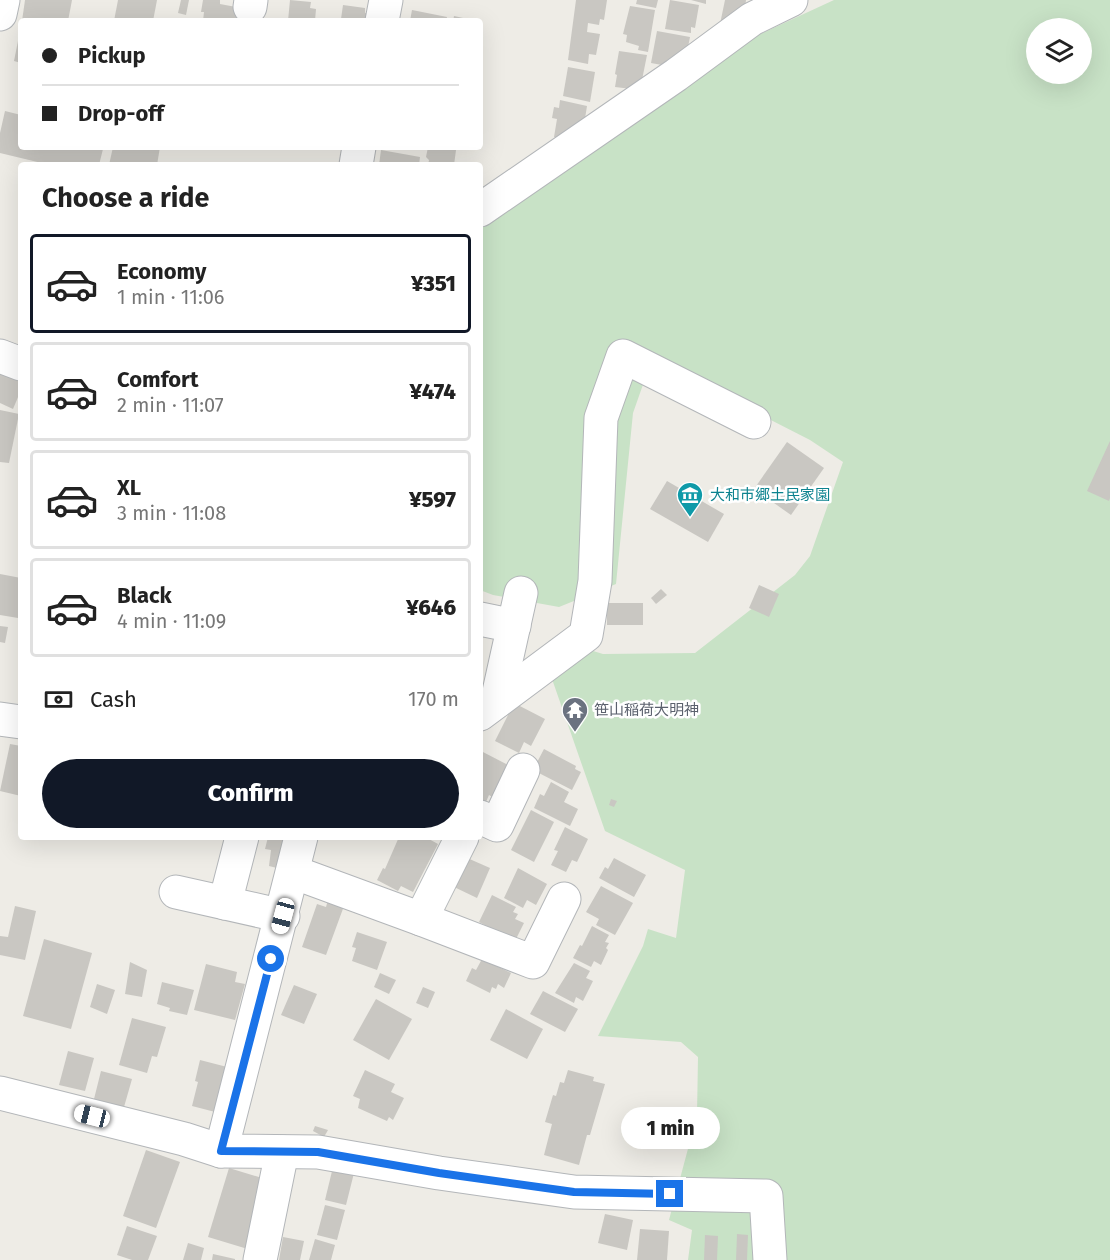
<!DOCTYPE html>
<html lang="en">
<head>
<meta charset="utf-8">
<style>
  :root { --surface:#fff; --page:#f2f2f2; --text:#222; --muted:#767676; --line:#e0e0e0; --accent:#111827 }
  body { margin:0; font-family:"Fira Sans","Noto Sans JP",sans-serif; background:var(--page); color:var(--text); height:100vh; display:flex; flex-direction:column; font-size:22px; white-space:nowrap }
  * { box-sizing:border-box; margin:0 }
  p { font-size:20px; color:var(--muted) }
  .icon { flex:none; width:33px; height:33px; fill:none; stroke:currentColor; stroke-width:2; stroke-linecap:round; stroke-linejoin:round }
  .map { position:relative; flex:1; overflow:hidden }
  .side { position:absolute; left:18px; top:162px; width:465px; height:678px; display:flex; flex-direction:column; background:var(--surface); border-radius:6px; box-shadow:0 6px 24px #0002 }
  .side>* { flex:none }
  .guide { position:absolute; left:18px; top:18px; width:465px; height:132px; border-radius:6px; box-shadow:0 6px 24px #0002; display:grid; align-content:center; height:132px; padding:0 24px; background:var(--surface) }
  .fabs { position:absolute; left:1026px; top:18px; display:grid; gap:12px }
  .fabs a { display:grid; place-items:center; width:66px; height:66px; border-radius:50%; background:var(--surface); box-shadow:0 6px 24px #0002; font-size:30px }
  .end { position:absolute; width:27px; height:27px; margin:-14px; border:8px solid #1a73e8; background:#fff; box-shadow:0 0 0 3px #fff }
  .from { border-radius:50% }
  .bubble { position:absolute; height:42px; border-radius:21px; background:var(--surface); box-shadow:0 6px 24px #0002; font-size:20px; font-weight:800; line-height:42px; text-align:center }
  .car { position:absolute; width:18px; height:36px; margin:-18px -9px; border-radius:8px; box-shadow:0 0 4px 2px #0007; background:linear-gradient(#fff 24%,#345 0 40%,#fff 0 76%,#345 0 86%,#fff 0) }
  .guide b { display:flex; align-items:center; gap:21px; height:57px; font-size:22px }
  .guide b+b { border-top:2px solid var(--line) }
  .guide i { width:15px; height:15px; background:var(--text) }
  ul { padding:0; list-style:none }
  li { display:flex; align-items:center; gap:18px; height:99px; margin:0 12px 9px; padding:0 12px; border:3px solid var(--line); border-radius:6px }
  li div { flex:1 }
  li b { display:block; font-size:22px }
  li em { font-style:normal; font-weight:800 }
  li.active { border-color:var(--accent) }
  li>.icon { width:54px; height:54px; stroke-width:1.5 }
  h2 { padding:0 24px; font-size:27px; line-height:72px }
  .pay { display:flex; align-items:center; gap:15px; height:66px; padding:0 24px; font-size:22px }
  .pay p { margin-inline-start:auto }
  .primary-button { display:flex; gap:12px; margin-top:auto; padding:12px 24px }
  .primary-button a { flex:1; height:69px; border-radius:36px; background:var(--accent); color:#fff; font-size:24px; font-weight:800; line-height:69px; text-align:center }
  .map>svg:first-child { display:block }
  .green { fill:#c8e2c6; fill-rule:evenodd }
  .building { fill:#c9c7c2 }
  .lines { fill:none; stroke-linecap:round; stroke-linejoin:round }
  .minor-casing { stroke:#b3b6b9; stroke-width:35 }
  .minor { stroke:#fff; stroke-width:33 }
  .route { stroke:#1a73e8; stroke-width:8 }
  .labels { text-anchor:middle; stroke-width:5; stroke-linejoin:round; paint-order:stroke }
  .culture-label { font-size:15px; fill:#0d838f; stroke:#fff; text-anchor:start }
  .worship-label { font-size:15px; fill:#5b616d; stroke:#fff; text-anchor:start }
</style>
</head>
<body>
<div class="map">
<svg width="1110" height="1260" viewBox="0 0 1110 1260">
  <rect width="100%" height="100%" fill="#eeece6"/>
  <path class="green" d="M834,0H1110V1260H688L692,1230L669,1220L697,1115L698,1057L681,1042L598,1036L643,946L648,929L676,938L685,870L605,831L552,679L557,640L603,654L695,653L795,575L810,556L843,462L810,440L652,359L633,413L616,584L559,607L493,595L480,590V228L616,136L741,43ZM1036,28H1082V74H1036Z"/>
  <g class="building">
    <polygon points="25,0 72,0 68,21 22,21"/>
    <polygon points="118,0 157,0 153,21 114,21"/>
    <polygon points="181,0 189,0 186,15 178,13"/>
    <polygon points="203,0 220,0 220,4 236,7 236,21 203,21 204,12 201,12"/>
    <polygon points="290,0 311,2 310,8 316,9 315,21 288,21"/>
    <polygon points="576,0 607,0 604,20 600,19 599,25 588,23 587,32 600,34 596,55 589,54 588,64 568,60"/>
    <polygon points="637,0 658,0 656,8 636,4"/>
    <polygon points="670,0 699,5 695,28 691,27 691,33 665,29"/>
    <polygon points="691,0 706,0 706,4"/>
    <polygon points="725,0 746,0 745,8 720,24"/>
    <polygon points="343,5 365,8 365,13 372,14 371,21 337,21 337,19 341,19"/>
    <polygon points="630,6 655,10 648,52 638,50 639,46 626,42 627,35 623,34"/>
    <polygon points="412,10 447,17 446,21 410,21"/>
    <polygon points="454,16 472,20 472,21 453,21"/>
    <polygon points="20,31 21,31 21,63 14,61"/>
    <polygon points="657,31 690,37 687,52 680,51 679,58 672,57 671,64 663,63 662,65 651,63"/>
    <polygon points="619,51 647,55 641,85 632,89 615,87 617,75 615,74"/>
    <polygon points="568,67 595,72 590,102 563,96"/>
    <polygon points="560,100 587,106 584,125 565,140 554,137 557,119 552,118 554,107 559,108"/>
    <polygon points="5,111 21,115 21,147 97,147 103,149 99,165 50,165 0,153 0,133"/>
    <polygon points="113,147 160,147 157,165 109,165"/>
    <polygon points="428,147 456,150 454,165 428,165 429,160 426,157"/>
    <polygon points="381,150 420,157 419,165 379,165"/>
    <polygon points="0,368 21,377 21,390 13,409 0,403"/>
    <polygon points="0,410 19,414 9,463 0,462"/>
    <polygon points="1110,441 1110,498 1109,501 1087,491"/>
    <polygon points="787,442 824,468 791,515 754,489"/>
    <polygon points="667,481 724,514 708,542 650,509"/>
    <polygon points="0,574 21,578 21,600 18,618 0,615"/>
    <polygon points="759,585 779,594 769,617 749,608"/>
    <polygon points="661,589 667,595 656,604 651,598"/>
    <rect x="607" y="603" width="36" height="22"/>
    <polygon points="0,626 8,627 5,643 0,642"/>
    <polygon points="514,703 545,719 531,746 524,742 519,753 495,741"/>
    <polygon points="10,744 21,746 21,796 0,791"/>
    <polygon points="544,749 576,766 575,769 581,772 572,790 533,770"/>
    <polygon points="481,751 510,766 494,798 489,795 486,802 480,799"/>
    <polygon points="551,782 569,792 564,802 578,809 570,826 534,808 540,794 544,796"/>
    <polygon points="611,799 617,801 614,807 609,805"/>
    <polygon points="531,810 554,822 534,862 511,850"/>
    <polygon points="565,827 588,839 577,862 572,860 566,872 551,865 558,851 554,850"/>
    <polygon points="268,837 293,837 285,870 269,866 271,850 265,849"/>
    <polygon points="399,837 420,837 426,840 427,838 438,844 413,892 401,886 398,891 377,880 383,868 385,869"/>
    <polygon points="465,857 490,868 477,898 452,886"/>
    <polygon points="614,858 646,875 634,897 599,878 605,867 608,869"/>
    <polygon points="518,868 547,884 536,905 527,900 523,908 504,898"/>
    <polygon points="601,886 633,903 615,935 596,925 599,919 586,912"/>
    <polygon points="492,895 516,907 513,912 518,914 515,919 524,923 515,941 479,922"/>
    <polygon points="328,900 344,906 326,955 302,947 317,904 326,907"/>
    <polygon points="15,906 36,911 25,960 0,955 0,936 8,937"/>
    <polygon points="592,926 609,935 605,942 609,943 606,948 608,950 601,965 594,961 591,967 573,958 580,945 582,946"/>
    <polygon points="357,932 387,942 377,970 352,961 356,948 352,947"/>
    <polygon points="44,939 92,953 71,1029 23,1016"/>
    <polygon points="482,959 511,973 504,988 498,984 496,989 492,987 490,993 466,981 472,968 476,970"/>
    <polygon points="130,962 147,970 142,997 125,994"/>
    <polygon points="574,963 590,971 586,978 593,981 583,1001 576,997 574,1003 555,993"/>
    <polygon points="206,964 237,972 235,982 245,984 235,1020 194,1010"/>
    <polygon points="380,973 396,980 389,994 374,987"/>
    <polygon points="162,982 194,990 187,1015 169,1011 170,1008 157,1004"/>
    <polygon points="97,984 115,990 107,1014 90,1007"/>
    <polygon points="294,985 317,994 304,1024 281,1015"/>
    <polygon points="423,987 435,992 428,1008 416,1003"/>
    <polygon points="543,991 578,1009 565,1032 530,1014"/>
    <polygon points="376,999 412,1019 389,1060 353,1040"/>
    <polygon points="506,1009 543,1029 527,1059 490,1040"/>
    <polygon points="132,1018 166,1027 157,1057 152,1056 147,1073 119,1065"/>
    <polygon points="68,1051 94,1058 85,1091 59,1085"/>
    <polygon points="200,1060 231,1068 219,1113 192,1106 198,1082 195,1081"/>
    <polygon points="365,1070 395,1084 391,1092 404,1098 393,1120 389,1117 387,1121 358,1108 360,1099 353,1096"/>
    <polygon points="568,1070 594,1077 593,1081 605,1084 590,1135 587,1135 579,1165 544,1155 552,1124 545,1122 553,1095 556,1096 560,1082 564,1083"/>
    <polygon points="101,1071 132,1079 124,1107 94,1099"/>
    <polygon points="315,1126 328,1130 324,1137 313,1131"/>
    <polygon points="146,1150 180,1162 156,1228 123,1216"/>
    <polygon points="333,1167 354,1173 346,1205 325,1200"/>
    <polygon points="229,1168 272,1181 251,1250 208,1237"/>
    <polygon points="325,1205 345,1210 337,1240 317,1235"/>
    <polygon points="605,1214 633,1220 627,1250 598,1243"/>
    <polygon points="127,1226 157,1236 148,1260 132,1260 117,1255"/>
    <polygon points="640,1229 669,1231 667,1260 637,1260"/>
    <polygon points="737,1234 748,1235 747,1260 736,1260"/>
    <polygon points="705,1235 718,1236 717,1260 704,1260"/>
    <polygon points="283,1237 304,1241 300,1260 279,1260"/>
    <polygon points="315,1239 335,1245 331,1260 309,1260"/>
    <polygon points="188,1243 204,1248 201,1260 183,1260"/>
    <polygon points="213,1254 235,1259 235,1260 212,1260"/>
  </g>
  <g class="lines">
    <g class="minor-casing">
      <g id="minor">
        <polyline points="250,7 251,0"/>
        <polyline points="0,14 3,0"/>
        <polyline points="382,21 386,0"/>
        <polyline points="356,165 359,147"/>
        <polyline points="480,210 676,75 752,19 791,0"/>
        <polyline points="0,356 21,364"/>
        <polyline points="480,619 514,626"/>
        <polyline points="497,701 521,593"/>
        <polyline points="480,714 586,635 595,581 601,418 623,356 754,422"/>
        <polyline points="0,719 21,722"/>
        <polyline points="480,817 497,825 523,770"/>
        <polyline points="293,872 421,919 533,962 564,899"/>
        <polyline points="176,892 283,916"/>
        <polyline points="225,903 242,837"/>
        <polyline points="421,919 462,837"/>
        <polyline points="0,1093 184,1139 221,1151 318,1152 439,1173 574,1192 766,1196 770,1260"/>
        <polyline points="221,1151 301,837"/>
        <polyline points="260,1260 282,1152"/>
      </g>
    </g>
    <use href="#minor" class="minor"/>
  </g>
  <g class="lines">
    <polyline class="route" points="271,959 221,1151 318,1152 439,1173 574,1192 670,1194"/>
  </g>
  <defs>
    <g id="museum-pin" transform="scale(1.35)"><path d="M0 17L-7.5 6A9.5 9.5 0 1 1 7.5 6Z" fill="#0f9aa8" stroke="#fff"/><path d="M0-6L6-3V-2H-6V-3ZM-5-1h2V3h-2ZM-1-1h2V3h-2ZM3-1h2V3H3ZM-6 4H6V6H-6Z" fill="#fff"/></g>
    <g id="temple-pin" transform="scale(1.35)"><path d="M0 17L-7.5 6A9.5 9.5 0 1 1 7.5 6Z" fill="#6b7280" stroke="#fff"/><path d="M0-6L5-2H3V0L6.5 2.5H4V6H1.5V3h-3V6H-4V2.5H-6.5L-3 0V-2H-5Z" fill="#fff"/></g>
  </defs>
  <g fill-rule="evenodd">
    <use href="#museum-pin" x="690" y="495"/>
    <use href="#temple-pin" x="575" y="710"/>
  </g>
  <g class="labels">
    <g class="culture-label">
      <text x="710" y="500">大和市郷土民家園</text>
    </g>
    <g class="worship-label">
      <text x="594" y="715">笹山稲荷大明神</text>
    </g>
  </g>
</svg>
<div class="fabs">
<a><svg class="icon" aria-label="layers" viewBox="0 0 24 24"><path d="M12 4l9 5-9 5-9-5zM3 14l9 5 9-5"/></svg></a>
</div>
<i class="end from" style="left:271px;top:959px"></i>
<i class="end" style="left:670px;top:1194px"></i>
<div class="bubble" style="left:621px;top:1107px;width:99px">1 min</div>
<i class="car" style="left:283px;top:916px;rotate:195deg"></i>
<i class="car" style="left:92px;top:1116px;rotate:284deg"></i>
<div class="guide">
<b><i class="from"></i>Pickup</b>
<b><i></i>Drop-off</b>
</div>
<section class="side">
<h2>Choose a ride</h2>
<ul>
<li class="active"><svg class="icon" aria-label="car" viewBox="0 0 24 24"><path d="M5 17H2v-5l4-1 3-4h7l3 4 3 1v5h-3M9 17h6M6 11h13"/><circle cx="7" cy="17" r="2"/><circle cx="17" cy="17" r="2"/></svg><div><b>Economy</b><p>1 min · 11:06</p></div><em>¥351</em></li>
<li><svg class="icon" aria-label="car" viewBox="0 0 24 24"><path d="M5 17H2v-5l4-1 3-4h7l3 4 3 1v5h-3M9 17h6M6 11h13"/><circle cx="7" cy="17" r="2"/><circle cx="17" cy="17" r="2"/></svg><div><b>Comfort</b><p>2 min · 11:07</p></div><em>¥474</em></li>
<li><svg class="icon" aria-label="car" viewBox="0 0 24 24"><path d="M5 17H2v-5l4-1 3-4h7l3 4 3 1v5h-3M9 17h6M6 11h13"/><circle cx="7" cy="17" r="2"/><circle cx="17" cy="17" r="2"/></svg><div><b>XL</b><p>3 min · 11:08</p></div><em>¥597</em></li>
<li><svg class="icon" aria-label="car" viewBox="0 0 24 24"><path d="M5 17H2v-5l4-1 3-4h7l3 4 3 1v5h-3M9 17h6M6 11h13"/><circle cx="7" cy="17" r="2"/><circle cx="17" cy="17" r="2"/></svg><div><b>Black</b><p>4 min · 11:09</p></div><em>¥646</em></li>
</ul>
<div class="pay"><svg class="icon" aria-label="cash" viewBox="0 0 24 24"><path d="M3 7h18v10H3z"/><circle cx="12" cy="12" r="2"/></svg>Cash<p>170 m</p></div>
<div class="primary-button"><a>Confirm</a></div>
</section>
</div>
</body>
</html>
